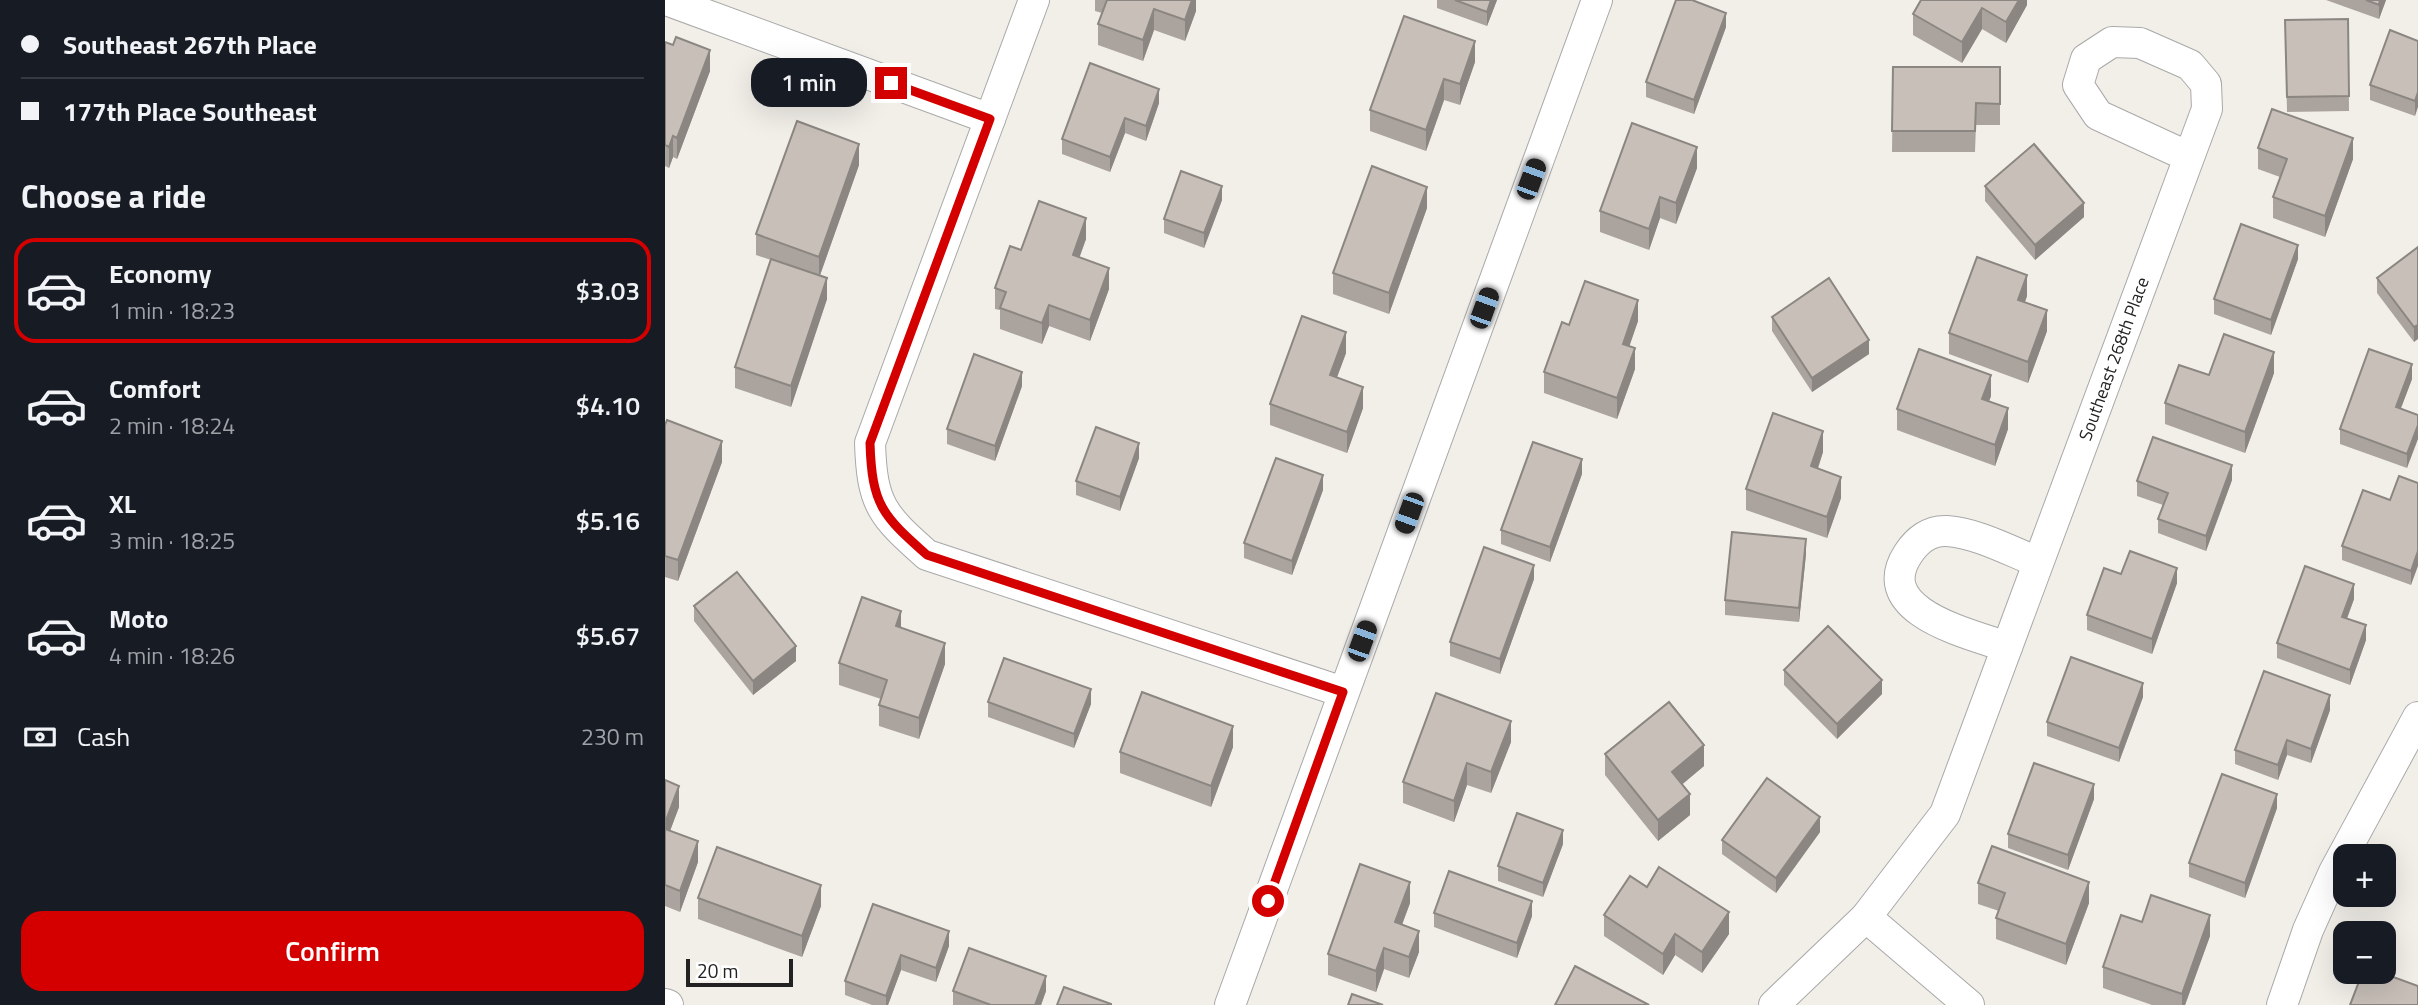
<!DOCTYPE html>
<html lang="en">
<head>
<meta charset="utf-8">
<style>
  :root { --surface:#171b24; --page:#242831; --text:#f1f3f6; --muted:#9ea1a6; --line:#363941; --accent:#d40000 }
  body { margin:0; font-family:"Titillium Web",sans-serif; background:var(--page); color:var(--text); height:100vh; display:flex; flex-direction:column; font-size:26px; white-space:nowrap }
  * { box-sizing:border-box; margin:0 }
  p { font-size:23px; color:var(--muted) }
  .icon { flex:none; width:38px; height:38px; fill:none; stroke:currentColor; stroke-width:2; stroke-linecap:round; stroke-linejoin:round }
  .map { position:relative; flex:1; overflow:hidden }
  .panel { display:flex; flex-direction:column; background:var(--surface); width:665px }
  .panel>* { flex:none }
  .banner { display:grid; align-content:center; height:154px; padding:0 21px; background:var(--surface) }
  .fabs { position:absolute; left:1668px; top:844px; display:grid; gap:14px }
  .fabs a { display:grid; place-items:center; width:63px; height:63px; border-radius:14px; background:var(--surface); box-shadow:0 7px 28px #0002; font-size:35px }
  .scale { position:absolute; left:21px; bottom:18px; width:107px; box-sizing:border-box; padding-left:7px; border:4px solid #222; border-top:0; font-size:19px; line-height:24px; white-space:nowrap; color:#222; -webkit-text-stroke:5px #fff; paint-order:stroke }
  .end { position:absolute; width:32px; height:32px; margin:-16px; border:9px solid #d40000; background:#fff; box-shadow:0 0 0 4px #fff }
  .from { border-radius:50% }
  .bubble { position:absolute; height:49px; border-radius:21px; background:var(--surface); box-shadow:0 7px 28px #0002; font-size:23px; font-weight:600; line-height:49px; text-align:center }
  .car { position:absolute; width:21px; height:42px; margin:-21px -10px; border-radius:9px; box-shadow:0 0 5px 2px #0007; background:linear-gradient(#222 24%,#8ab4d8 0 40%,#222 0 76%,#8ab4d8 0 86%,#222 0) }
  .banner b { display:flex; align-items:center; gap:24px; height:66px; font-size:26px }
  .banner b+b { border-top:2px solid var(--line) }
  .banner i { width:18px; height:18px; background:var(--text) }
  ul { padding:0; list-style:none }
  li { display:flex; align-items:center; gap:21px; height:105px; margin:0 14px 10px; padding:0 7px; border:4px solid transparent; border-radius:21px }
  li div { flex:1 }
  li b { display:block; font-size:26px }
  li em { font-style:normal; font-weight:600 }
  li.current { border-color:var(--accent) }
  li>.icon { width:63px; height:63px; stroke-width:1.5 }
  h2 { padding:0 21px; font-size:32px; line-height:84px }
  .pay { display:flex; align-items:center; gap:18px; height:77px; padding:0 21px; font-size:26px }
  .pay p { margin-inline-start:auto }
  .button { display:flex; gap:14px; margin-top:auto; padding:14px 21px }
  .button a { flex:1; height:80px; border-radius:21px; background:var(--accent); color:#fff; font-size:28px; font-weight:600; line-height:80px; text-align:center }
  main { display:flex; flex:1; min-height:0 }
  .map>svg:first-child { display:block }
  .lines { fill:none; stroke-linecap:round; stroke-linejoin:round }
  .minor-casing { stroke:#a9a9a9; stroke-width:32 }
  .minor { stroke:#fff; stroke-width:30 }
  .wall { fill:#aba49e }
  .shaded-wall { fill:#8b8681 }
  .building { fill:#c7bfb8; stroke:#8b8681; stroke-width:2 }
  .route { stroke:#d40000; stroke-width:9 }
  .labels { text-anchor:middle; stroke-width:5; stroke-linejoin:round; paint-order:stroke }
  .street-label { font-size:18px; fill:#222; stroke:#fff }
</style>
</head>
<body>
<main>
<section class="panel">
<div class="banner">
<b><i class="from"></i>Southeast 267th Place</b>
<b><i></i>177th Place Southeast</b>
</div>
<h2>Choose a ride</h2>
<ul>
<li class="current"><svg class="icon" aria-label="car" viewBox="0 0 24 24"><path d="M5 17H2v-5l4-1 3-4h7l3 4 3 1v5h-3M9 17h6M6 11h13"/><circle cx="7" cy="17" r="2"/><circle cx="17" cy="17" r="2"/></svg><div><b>Economy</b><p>1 min · 18:23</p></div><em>$3.03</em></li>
<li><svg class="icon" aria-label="car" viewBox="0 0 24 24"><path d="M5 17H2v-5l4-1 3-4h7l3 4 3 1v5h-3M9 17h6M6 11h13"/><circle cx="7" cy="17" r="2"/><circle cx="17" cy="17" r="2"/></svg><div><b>Comfort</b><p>2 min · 18:24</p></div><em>$4.10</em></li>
<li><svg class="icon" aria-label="car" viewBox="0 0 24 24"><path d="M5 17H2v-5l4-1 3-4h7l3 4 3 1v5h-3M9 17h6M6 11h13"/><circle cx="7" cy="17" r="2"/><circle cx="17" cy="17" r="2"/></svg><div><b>XL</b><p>3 min · 18:25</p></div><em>$5.16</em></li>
<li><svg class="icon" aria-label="car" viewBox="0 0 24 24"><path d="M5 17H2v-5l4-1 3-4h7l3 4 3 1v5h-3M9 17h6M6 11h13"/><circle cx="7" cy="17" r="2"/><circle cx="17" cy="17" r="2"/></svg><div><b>Moto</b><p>4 min · 18:26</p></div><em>$5.67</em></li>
</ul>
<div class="pay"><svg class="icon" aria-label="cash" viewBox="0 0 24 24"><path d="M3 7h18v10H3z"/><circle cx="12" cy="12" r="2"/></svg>Cash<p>230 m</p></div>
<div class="button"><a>Confirm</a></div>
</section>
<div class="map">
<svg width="1753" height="1005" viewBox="0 0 1753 1005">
  <rect width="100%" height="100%" fill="#f2efe9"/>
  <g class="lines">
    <g class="minor-casing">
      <g id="minor">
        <polyline points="1,0 325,119"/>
        <path d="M369,0L205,443C207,505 217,515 262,555L678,692"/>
        <path d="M1342,647C1306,634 1205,612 1243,554C1252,540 1265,530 1282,531C1312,533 1345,551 1373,562"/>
        <polyline points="1201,917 1304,1005"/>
        <polyline points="0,1004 3,1005"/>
        <polyline points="565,1005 932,0"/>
        <polyline points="1109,1005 1201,917 1280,814 1542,109 1541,84 1525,65 1475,43 1447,42 1421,59 1413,85 1433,115 1524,157"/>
        <polyline points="1617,1005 1643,930 1669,872 1753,717"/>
      </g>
    </g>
    <use href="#minor" class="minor"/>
  </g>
  <g class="wall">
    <polygon points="430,0 531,0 531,11 520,41 489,30 478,61 433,45 433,24 437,13 430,11"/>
    <polygon points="772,0 832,0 822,26 772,8"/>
    <polygon points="1362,0 1362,5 1341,43 1317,29 1297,63 1248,35 1248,14"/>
    <polygon points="1661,0 1721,0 1714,19"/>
    <polygon points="1683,19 1684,111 1622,112 1620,20"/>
    <polygon points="1061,27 1029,114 981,97 981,82"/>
    <polygon points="1753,41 1750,116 1705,100 1705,85"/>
    <polygon points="0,42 45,71 12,159 8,157 4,168 0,166"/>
    <polygon points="810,62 795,105 779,100 761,151 705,131 705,110"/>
    <polygon points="1228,67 1335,67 1335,125 1311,125 1310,152 1227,152"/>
    <polygon points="494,103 481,141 460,133 445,172 397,154 397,139"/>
    <polygon points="1593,148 1688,159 1660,237 1608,218 1608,197 1615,177 1593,169"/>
    <polygon points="194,165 155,275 162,299 126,407 70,388 70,367 106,260 91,255 91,234"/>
    <polygon points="1032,168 1011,224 995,218 984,250 935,232 935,211"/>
    <polygon points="1320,186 1419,217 1370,260 1320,201"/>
    <polygon points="557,200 539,248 499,233 499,219"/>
    <polygon points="762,208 724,314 668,294 668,273"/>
    <polygon points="421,239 414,257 444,289 425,341 384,326 377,344 335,329 335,310 330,309 330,288 356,250"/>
    <polygon points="1753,247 1749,342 1712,293 1712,278"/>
    <polygon points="1633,259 1606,335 1549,314 1549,299"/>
    <polygon points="1362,296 1360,302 1382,331 1363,383 1284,354 1284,333"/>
    <polygon points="1107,317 1204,354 1147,392 1107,331"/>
    <polygon points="973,321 964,346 970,369 952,419 879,393 879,372 904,325"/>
    <polygon points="681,353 672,377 698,408 682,453 605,425 605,404"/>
    <polygon points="1609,373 1580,453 1500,424 1500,403 1544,375"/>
    <polygon points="1747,379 1736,408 1753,415 1742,468 1675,444 1675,429"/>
    <polygon points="357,386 330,461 282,444 282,429"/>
    <polygon points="1326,396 1324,401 1343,429 1330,466 1232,430 1232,409"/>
    <polygon points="0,425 57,462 13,581 0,577"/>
    <polygon points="1158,452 1153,469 1176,498 1162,538 1081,510 1081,489"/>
    <polygon points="474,458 455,511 411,495 411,481"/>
    <polygon points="917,474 885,562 836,544 836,530"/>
    <polygon points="1567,480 1541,551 1493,533 1493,519 1498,505 1472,496 1472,481"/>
    <polygon points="1753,483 1746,585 1677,560 1677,546 1725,500"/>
    <polygon points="658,490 627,575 579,558 579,543"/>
    <polygon points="1141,554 1134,622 1060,615 1060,600"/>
    <polygon points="1456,574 1512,583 1487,654 1422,630 1422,615"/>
    <polygon points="869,579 835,674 785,656 785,642"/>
    <polygon points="1689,599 1682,619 1701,640 1685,685 1612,658 1612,643"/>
    <polygon points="29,606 131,661 88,695 29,621"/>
    <polygon points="236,628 280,664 254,739 214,726 214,705 216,699 174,685 174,663"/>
    <polygon points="1119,670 1217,694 1172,739 1119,685"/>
    <polygon points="1478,697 1454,762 1382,736 1382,722"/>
    <polygon points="323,702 426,704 409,748 323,717"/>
    <polygon points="1665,710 1646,763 1622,755 1613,780 1570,764 1570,750"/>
    <polygon points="846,742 826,793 802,785 789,822 738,803 738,782"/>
    <polygon points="568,747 546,807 455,773 455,752"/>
    <polygon points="940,754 1039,766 1017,784 1025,815 993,841 940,775"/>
    <polygon points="0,780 14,807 5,831 33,862 15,912 0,906"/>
    <polygon points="1429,799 1403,870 1343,848 1343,834"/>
    <polygon points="1612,808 1580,898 1524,877 1524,863"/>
    <polygon points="1155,832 1111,893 1057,854 1057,840"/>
    <polygon points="898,844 878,897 833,881 833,866"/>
    <polygon points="1313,883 1424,903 1401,965 1331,939 1331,918 1334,911 1313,904"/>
    <polygon points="982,887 1064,934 1037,973 1010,955 998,975 939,936 939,915"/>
    <polygon points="33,898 156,906 137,957 33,919"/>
    <polygon points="745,903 737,925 754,952 744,978 719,969 711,992 663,975 663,954"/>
    <polygon points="208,904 284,946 271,982 236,970 223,1005 207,1005 180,995 180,981"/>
    <polygon points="769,913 867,916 852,958 769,927"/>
    <polygon points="1477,922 1545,936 1520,1005 1487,1005 1438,988 1438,967"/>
    <polygon points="288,991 381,991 376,1005 288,1005"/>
  </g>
  <g class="shaded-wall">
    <polygon points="527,0 531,0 531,11 520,41 520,20"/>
    <polygon points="826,0 832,0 822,26 822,12"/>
    <polygon points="1354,0 1362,0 1362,5 1341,43 1341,22"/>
    <polygon points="1715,0 1721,0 1714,19 1714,5"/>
    <polygon points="1317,8 1317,29 1297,63 1297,42"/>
    <polygon points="489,9 489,30 478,61 478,40"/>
    <polygon points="1061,13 1061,27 1029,114 1029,100"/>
    <polygon points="810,41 810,62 795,105 795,84"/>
    <polygon points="45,50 45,71 12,159 12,138"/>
    <polygon points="779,79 779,100 761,151 761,130"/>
    <polygon points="494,89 494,103 481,141 481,126"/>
    <polygon points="1753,92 1753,107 1750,116 1750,101"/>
    <polygon points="460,118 460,133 445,172 445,157"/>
    <polygon points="8,136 8,157 4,168 4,147"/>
    <polygon points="1688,138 1688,159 1660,237 1660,216"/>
    <polygon points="194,144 194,165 154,278 154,257"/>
    <polygon points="1032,147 1032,168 1011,224 1011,203"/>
    <polygon points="557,186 557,200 539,248 539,233"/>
    <polygon points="762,187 762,208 724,314 724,293"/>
    <polygon points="995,197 995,218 984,250 984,229"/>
    <polygon points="1419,203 1419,217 1370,260 1370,245"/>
    <polygon points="421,218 421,239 408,276 408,255"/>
    <polygon points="1633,245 1633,259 1606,335 1606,320"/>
    <polygon points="444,268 444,289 425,341 425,320"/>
    <polygon points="1362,275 1362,296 1353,321 1353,300"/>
    <polygon points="162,278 162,299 126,407 126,386"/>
    <polygon points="973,300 973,321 958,365 958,344"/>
    <polygon points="384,305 384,326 377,344 377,323"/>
    <polygon points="1382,310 1382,331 1363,383 1363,362"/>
    <polygon points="1753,325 1753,339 1749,342 1749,327"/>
    <polygon points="681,332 681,353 665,396 665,375"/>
    <polygon points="1204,340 1204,354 1147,392 1147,378"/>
    <polygon points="970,348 970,369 952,419 952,398"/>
    <polygon points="1609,352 1609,373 1580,453 1580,432"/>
    <polygon points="1747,364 1747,379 1731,421 1731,407"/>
    <polygon points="357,372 357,386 330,461 330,446"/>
    <polygon points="1326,375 1326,396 1317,420 1317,399"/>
    <polygon points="698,387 698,408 682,453 682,432"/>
    <polygon points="1343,408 1343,429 1330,466 1330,445"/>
    <polygon points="1753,425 1753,439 1742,468 1742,454"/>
    <polygon points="1158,431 1158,452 1146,487 1146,466"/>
    <polygon points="57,441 57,462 13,581 13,560"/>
    <polygon points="474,443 474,458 455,511 455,497"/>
    <polygon points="917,459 917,474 885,562 885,547"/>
    <polygon points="1567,465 1567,480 1541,551 1541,536"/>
    <polygon points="658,475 658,490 627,575 627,561"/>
    <polygon points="1176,477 1176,498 1162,538 1162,517"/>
    <polygon points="1141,539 1141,554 1134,622 1134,608"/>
    <polygon points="1753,551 1753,566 1746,585 1746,571"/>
    <polygon points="869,565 869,579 835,674 835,659"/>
    <polygon points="1512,568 1512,583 1487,654 1487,639"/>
    <polygon points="1689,584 1689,599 1677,631 1677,617"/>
    <polygon points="236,611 236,632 231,626"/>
    <polygon points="1701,625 1701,640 1685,685 1685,670"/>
    <polygon points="280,643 280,664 254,739 254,718"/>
    <polygon points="131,646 131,661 88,695 88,681"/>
    <polygon points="1217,680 1217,694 1172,739 1172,724"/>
    <polygon points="1478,683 1478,697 1454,762 1454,748"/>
    <polygon points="426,689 426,704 409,748 409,734"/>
    <polygon points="1665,695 1665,710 1646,763 1646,749"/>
    <polygon points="846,721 846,742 826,793 826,772"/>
    <polygon points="568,726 568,747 546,807 546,786"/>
    <polygon points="1622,740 1622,755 1613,780 1613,765"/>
    <polygon points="1039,745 1039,766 1007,793 1007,772"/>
    <polygon points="802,763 802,785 789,822 789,801"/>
    <polygon points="1429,784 1429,799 1403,870 1403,855"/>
    <polygon points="14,786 14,807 0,844 0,823"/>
    <polygon points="1025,794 1025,815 993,841 993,820"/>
    <polygon points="1612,794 1612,808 1580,898 1580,883"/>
    <polygon points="1155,817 1155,832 1111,893 1111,878"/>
    <polygon points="898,830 898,844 878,897 878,883"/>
    <polygon points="33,841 33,862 15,912 15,891"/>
    <polygon points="745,882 745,903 730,943 730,922"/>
    <polygon points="1424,882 1424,903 1401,965 1401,944"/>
    <polygon points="156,885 156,906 137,957 137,936"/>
    <polygon points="867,901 867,916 852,958 852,943"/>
    <polygon points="1064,912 1064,934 1037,973 1037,952"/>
    <polygon points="1545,915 1545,936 1520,1005 1517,1005 1517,994"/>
    <polygon points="284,931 284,946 271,982 271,968"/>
    <polygon points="754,931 754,952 744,978 744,957"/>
    <polygon points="1010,934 1010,955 998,975 998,954"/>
    <polygon points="719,948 719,969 711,992 711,971"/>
    <polygon points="236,955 236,970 223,1005 221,1005 221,996"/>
    <polygon points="381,976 381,991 376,1005 370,1005"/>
  </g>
  <g class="building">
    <polygon points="442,0 527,0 520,20 489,9 478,40 433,24"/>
    <polygon points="790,0 826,0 822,12"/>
    <polygon points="1011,0 1027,0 1061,13 1029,100 981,82"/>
    <polygon points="1256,0 1354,0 1341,22 1317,8 1297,42 1248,14"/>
    <polygon points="1701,0 1715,0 1714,5"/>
    <polygon points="739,16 810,41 795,84 779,79 761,130 705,110"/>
    <polygon points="1683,19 1684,96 1622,97 1620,20"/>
    <polygon points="1725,30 1753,41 1753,92 1750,101 1705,85"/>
    <polygon points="11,37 45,50 12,138 8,136 4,147 0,145 0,42 8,45"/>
    <polygon points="425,63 494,89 481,126 460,118 445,157 397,139"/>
    <polygon points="1228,67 1335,67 1335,104 1311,103 1310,131 1227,131"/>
    <polygon points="1607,109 1688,138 1660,216 1608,197 1622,159 1593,148"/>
    <polygon points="132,121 194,144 154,257 91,234"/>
    <polygon points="967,123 1032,147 1011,203 995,197 984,229 935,211"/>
    <polygon points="1369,144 1419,203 1370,245 1320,186"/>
    <polygon points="707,166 762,187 724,293 668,273"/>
    <polygon points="516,171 557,186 539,233 499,219"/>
    <polygon points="374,201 421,218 408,255 444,268 425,320 384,305 377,323 335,308 341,292 330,288 345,246 356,250"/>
    <polygon points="1576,224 1633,245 1606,320 1549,299"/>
    <polygon points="1753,247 1753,325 1749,327 1712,278"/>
    <polygon points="1312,257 1362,275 1353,300 1382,310 1363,362 1284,333"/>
    <polygon points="106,259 162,278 126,386 70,367"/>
    <polygon points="1164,278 1204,340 1147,378 1107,317"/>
    <polygon points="920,281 973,300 958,344 970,348 952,398 879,372 897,322 904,325"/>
    <polygon points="637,316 681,332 665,375 698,387 682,432 605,404"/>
    <polygon points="1559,334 1609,352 1580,432 1500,403 1514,365 1544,375"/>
    <polygon points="1254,349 1326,375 1317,399 1343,408 1330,445 1232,409"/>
    <polygon points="1704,349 1747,364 1731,407 1753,415 1753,425 1742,454 1675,429"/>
    <polygon points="309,354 357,372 330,446 282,429"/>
    <polygon points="1108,413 1158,431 1146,466 1176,477 1162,517 1081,489"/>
    <polygon points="2,420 57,441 13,560 0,556 0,425"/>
    <polygon points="431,427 474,443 455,497 411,481"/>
    <polygon points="1488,437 1567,465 1541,536 1493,519 1503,493 1472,481"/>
    <polygon points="868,442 917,459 885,547 836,530"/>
    <polygon points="611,458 658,475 627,561 579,543"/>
    <polygon points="1734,476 1753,483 1753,551 1746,571 1677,546 1698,490 1725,500"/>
    <polygon points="1067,532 1141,539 1134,608 1060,600"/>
    <polygon points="819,547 869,565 835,659 785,642"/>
    <polygon points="1465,551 1512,568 1487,639 1422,615 1439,568 1456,574"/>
    <polygon points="1640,566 1689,584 1677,617 1701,625 1685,670 1612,643"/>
    <polygon points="72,572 131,646 88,681 29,606"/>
    <polygon points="197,597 236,611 231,626 280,643 254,718 214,705 222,680 174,663"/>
    <polygon points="1163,626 1217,680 1172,724 1119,670"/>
    <polygon points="1406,657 1478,683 1454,748 1382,722"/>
    <polygon points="339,658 426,689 409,734 323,702"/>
    <polygon points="1599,671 1665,695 1646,749 1622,740 1613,765 1570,750"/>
    <polygon points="477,692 568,726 546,786 455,752"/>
    <polygon points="771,693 846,721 826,772 802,763 789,801 738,782"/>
    <polygon points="1004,702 1039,745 1007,772 1025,794 993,820 940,754"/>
    <polygon points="1369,763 1429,784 1403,855 1343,834"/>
    <polygon points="1557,774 1612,794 1580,883 1524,863"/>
    <polygon points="1102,778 1155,817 1111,878 1057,840"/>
    <polygon points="0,780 14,786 0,823"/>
    <polygon points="852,813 898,830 878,883 833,866"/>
    <polygon points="0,829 33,841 15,891 0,885"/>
    <polygon points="1327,846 1424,882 1401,944 1331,918 1340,893 1313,883"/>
    <polygon points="52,847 156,885 137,936 33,898"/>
    <polygon points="695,864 745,882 730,922 754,931 744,957 719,948 711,971 663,954"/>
    <polygon points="994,867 1064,912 1037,952 1010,934 998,954 939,915 965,876 982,887"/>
    <polygon points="784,871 867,901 852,943 769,913"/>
    <polygon points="1486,895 1545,915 1517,994 1438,967 1456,915 1477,922"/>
    <polygon points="208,904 284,931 271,968 236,955 221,996 180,981"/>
    <polygon points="304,948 381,976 370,1005 326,1005 288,991"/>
    <polygon points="910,966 984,1005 890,1005"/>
    <polygon points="1698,971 1712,971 1753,986 1753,1005 1685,1005"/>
    <polygon points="399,987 446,1004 446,1005 392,1005"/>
    <polygon points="687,994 718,1005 683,1005"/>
  </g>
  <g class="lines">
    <path class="route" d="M226,83L325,119L205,443C207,505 217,515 262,555L678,692L603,901"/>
  </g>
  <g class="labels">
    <g class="street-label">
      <text transform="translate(1449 359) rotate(-70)" y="6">Southeast 268th Place</text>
    </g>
  </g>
</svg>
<div class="fabs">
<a>+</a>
<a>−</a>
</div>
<div class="scale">20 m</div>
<i class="end from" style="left:603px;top:901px"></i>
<i class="end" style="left:226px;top:83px"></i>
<div class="bubble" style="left:86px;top:58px;width:116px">1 min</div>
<i class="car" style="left:866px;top:179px;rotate:20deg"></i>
<i class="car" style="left:819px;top:308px;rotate:20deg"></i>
<i class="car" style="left:744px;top:513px;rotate:200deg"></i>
<i class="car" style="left:697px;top:641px;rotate:20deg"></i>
</div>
</main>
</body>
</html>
